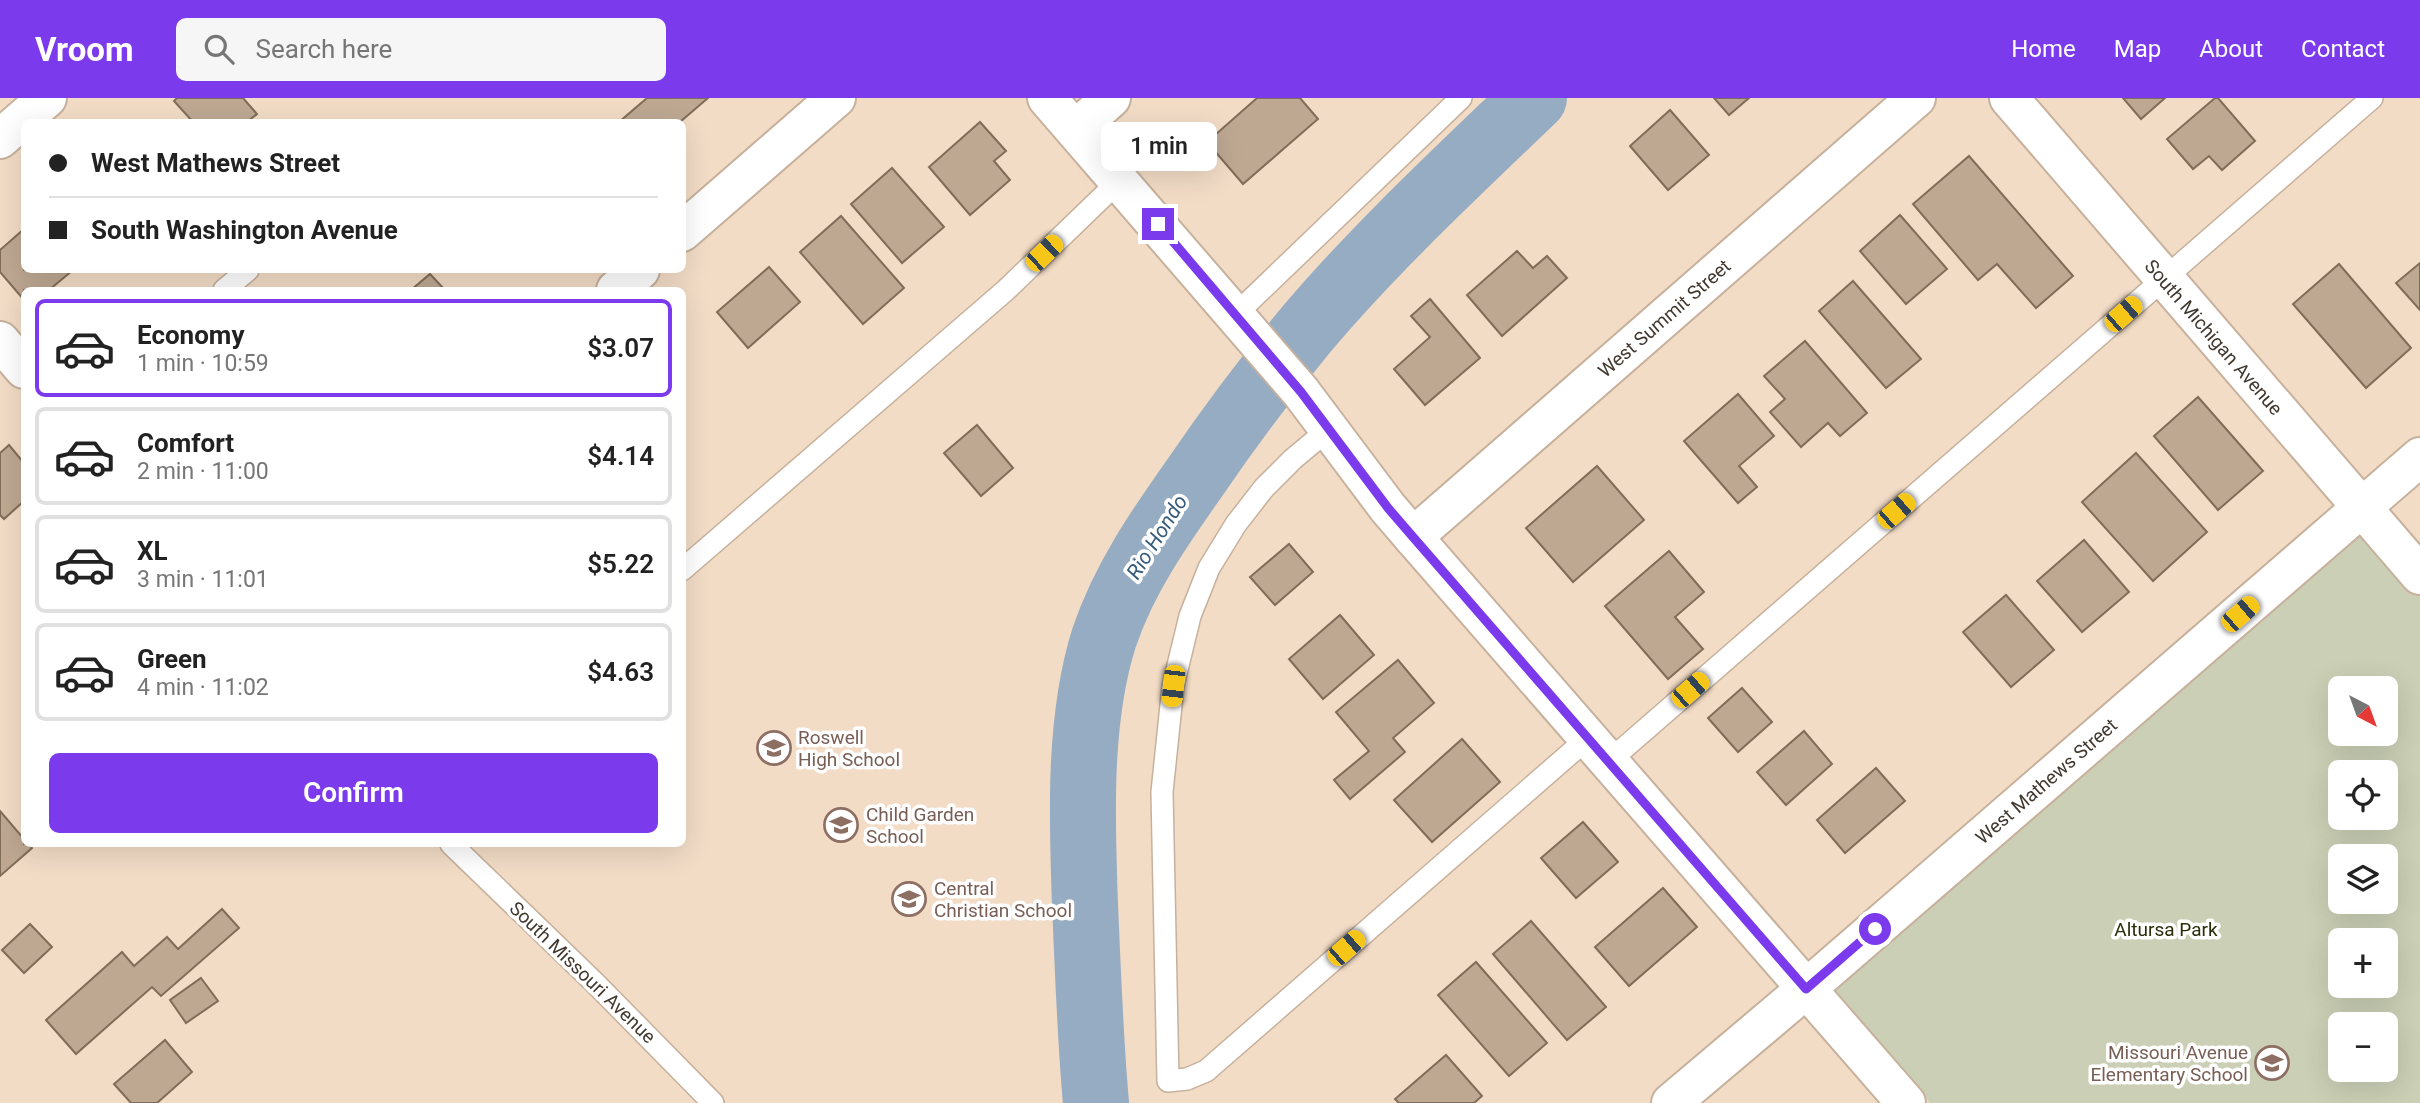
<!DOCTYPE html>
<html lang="en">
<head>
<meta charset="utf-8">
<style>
  :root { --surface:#fff; --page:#f6f6f6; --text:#222; --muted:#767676; --line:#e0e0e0; --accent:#7c3aed }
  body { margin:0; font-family:Roboto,sans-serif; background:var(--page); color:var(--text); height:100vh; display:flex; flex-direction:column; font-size:26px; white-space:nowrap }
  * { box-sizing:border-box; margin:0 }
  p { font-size:23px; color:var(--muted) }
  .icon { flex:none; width:38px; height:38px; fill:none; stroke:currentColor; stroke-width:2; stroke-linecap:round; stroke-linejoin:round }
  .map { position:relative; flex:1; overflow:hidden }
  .sheet { position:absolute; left:21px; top:189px; width:665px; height:560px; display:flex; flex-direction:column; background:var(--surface); border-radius:10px; box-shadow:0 7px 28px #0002 }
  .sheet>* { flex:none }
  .top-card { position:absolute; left:21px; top:21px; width:665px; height:154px; border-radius:10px; box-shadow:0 7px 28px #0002; display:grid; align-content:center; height:154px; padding:0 28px; background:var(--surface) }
  .needle { width:46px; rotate:139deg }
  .fabs { position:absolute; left:2328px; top:578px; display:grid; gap:14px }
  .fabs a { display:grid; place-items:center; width:70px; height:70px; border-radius:10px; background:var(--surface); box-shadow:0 7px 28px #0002; font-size:35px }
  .end { position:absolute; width:32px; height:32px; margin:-16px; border:9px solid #7c3aed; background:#fff; box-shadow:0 0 0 4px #fff }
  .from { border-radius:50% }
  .bubble { position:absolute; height:49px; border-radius:10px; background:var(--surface); box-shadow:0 7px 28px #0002; font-size:23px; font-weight:600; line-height:49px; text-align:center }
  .car { position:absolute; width:21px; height:42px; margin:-21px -10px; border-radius:9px; box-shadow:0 0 5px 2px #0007; background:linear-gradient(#f5c518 24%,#345 0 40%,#f5c518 0 76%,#345 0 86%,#f5c518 0) }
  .top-card b { display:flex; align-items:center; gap:24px; height:66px; font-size:26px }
  .top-card b+b { border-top:2px solid var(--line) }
  .top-card i { width:18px; height:18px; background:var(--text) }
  ul { padding:12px 0 0; list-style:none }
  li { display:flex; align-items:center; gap:21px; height:98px; margin:0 14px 10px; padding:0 14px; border:4px solid var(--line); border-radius:10px }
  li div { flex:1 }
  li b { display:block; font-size:26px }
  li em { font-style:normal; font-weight:600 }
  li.current { border-color:var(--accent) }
  li>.icon { width:63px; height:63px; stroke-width:1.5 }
  .primary-button { display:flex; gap:14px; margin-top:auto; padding:14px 28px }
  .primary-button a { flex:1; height:80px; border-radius:10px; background:var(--accent); color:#fff; font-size:28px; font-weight:600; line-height:80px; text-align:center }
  header { display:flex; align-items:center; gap:42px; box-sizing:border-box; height:98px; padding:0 35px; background:var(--accent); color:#fff }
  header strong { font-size:33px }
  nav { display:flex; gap:38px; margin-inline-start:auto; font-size:24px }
  .search { width:490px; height:63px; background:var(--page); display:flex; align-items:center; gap:18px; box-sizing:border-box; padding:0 24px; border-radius:10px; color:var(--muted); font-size:26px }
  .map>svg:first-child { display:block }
  .green { fill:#cacfb5; fill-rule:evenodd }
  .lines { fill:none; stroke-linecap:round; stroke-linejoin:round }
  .river { stroke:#96acc2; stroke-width:66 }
  .building { fill:#bea892; stroke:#806d59; stroke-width:2 }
  .lane-casing { stroke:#c7b19c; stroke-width:24 }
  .street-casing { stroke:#c7b19c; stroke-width:42 }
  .secondary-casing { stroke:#c7b19c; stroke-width:42 }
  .lane { stroke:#fff; stroke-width:21 }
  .street { stroke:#fff; stroke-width:38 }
  .secondary { stroke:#fff; stroke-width:38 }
  .route { stroke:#7c3aed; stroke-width:9 }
  .labels { text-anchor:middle; stroke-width:7; stroke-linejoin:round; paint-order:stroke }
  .street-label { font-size:19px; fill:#41382f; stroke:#fff }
  .education-label { font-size:19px; fill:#785e54; stroke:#fff; text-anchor:start }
  .park-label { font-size:19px; fill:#292d08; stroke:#fff }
  .water-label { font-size:21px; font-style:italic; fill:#355b7c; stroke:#fff }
</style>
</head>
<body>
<header>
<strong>Vroom</strong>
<div class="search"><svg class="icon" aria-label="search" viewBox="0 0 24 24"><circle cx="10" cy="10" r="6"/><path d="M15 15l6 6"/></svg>Search here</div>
<nav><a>Home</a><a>Map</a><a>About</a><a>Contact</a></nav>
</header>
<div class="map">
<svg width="2420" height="1005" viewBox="0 0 2420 1005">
  <rect width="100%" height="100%" fill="#f2dcc6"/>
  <path class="green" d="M2371,421L2420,483V1005H1930L1831,893ZM2340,590H2385V635H2340ZM2340,674H2385V719H2340ZM2340,758H2385V803H2340ZM2340,842H2385V887H2340ZM2340,926H2385V971H2340Z"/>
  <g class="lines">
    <path class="river" d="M1096,1005C1090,939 1088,873 1085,807C1082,722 1078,622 1104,540C1124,480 1160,429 1196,378C1230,328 1266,280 1305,233C1373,152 1457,74 1534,0"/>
  </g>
  <g class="building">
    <polygon points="177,0 243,0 257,16 247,24 193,24 174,3"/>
    <polygon points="647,0 708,0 680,24 619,24"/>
    <polygon points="1257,0 1300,0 1318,21 1243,86 1207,44"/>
    <polygon points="1714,0 1749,0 1729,17"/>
    <polygon points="2123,0 2165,0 2141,21"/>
    <polygon points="2215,0 2218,0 2255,43 2222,72 2209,58 2193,71 2167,41"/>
    <polygon points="1670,12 1709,57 1668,92 1630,48"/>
    <polygon points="980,24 1006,53 994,63 1010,82 970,117 929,69"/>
    <polygon points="1969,58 2073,178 2036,210 1997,166 1978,182 1913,106"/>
    <polygon points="892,70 944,129 902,165 851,106"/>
    <polygon points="1900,117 1947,171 1906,206 1860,153"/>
    <polygon points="841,118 904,190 863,226 800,154"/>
    <polygon points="24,131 24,172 73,172 49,192 24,192 24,202 0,174 0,152"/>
    <polygon points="1517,153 1533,170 1547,158 1567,180 1502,238 1467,197"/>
    <polygon points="2420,165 2420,212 2396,185"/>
    <polygon points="2339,166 2411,250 2366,290 2293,206"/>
    <polygon points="769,169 800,204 748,250 717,214"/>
    <polygon points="430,176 445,192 411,192"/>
    <polygon points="1853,183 1921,261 1886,290 1819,213"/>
    <polygon points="1430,201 1480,260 1425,307 1394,271 1430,239 1411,218"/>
    <polygon points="1805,243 1867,315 1840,338 1828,325 1801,349 1770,314 1785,301 1764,278"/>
    <polygon points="1738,296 1774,338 1739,368 1757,389 1738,405 1684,343"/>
    <polygon points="2198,299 2263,373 2218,412 2154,338"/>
    <polygon points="977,327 1013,370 981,398 944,355"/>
    <polygon points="9,347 24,365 24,403 4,421 0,417 0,355"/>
    <polygon points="2136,355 2207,434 2153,483 2082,404"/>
    <polygon points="1597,368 1644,422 1573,484 1526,430"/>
    <polygon points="2084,442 2129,494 2082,534 2037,483"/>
    <polygon points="1289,446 1313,474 1275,507 1250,479"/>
    <polygon points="1669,453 1704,494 1675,519 1703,551 1668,581 1605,508"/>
    <polygon points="2006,497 2054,552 2011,589 1963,534"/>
    <polygon points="1340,517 1374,557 1323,601 1289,561"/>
    <polygon points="1398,562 1434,605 1393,640 1405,654 1350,701 1334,682 1369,653 1336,614"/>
    <polygon points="1742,590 1772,624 1738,654 1708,620"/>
    <polygon points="1804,633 1832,666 1786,707 1757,674"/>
    <polygon points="1462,641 1500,684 1432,744 1394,702"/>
    <polygon points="1876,670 1905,703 1845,755 1817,722"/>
    <polygon points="0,713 24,741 24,746 29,746 32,750 0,778"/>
    <polygon points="1583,724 1618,764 1576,800 1541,760"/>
    <polygon points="1663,790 1697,829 1629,888 1595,849"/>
    <polygon points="222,811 239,830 161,898 152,889 76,956 46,922 122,854 134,868 167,839 178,851"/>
    <polygon points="1531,823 1606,909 1567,942 1493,856"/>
    <polygon points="30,826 52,849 24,875 2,852"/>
    <polygon points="1476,864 1547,945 1509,978 1438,897"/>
    <polygon points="201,880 218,903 186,925 170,902"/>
    <polygon points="165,942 192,974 157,1005 131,1005 114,986"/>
    <polygon points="1446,957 1482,998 1474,1005 1399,1005 1395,1001"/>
  </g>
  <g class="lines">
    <g class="lane-casing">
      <g id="lane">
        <polyline points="224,192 248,172"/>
        <polyline points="1235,217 1461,0"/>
        <polyline points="1329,331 1293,361 1264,390 1236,426 1209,470 1190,518 1173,588 1162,694 1168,983 1187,981 1206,973 1588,640"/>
        <polyline points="682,472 1006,192 1120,82"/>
        <polyline points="1608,664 2372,0"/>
        <polyline points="451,746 595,885 713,1005"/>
      </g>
    </g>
    <g class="street-casing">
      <g id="street">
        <polyline points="2009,0 2420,477"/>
        <polyline points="1075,32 1111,0"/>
        <polyline points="0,41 47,0"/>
        <polyline points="682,134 836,0"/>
        <polyline points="616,192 640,172"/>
        <polyline points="0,243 24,271"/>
        <polyline points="1413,439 1916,0"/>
        <polyline points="1671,1005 1806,891 2420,359"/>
      </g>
    </g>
    <g class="secondary-casing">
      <polyline id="secondary" points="1047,0 1301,294 1388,410 1413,439 1906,1005"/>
    </g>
    <use href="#lane" class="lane"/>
    <use href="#street" class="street"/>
    <use href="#secondary" class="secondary"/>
  </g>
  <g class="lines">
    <polyline class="route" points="1158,126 1301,294 1388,410 1413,439 1806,891 1875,831"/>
  </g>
  <defs>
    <g id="school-ring" transform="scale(1.75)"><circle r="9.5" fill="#fff" stroke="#8d6e63" stroke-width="1.5"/><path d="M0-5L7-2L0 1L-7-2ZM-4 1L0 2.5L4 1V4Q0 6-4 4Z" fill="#8d6e63"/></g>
  </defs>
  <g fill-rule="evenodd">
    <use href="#school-ring" x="774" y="650"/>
    <use href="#school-ring" x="841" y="727"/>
    <use href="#school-ring" x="909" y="801"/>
    <use href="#school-ring" x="2272" y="965"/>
  </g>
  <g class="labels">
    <g class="street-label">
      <text transform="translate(1664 220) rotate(-41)" y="7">West Summit Street</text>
      <text transform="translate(2214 239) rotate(49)" y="7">South Michigan Avenue</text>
      <text transform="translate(2046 683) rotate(-41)" y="7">West Mathews Street</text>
      <text transform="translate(583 874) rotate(44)" y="7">South Missouri Avenue</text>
    </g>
    <g class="education-label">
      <text x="798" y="646">Roswell<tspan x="798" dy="22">High School</tspan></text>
      <text x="866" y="723">Child Garden<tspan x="866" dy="22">School</tspan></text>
      <text x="934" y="797">Central<tspan x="934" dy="22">Christian School</tspan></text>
      <text x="2248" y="961" text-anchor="end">Missouri Avenue<tspan x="2248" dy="22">Elementary School</tspan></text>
    </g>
    <g class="park-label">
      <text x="2166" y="838">Altursa Park</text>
    </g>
    <g class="water-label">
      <text transform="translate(1157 439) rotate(-58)" y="7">Rio Hondo</text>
    </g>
  </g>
</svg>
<div class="fabs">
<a><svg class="needle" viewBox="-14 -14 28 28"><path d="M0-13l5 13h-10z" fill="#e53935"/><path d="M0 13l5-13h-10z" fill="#767676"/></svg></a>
<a><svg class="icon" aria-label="locate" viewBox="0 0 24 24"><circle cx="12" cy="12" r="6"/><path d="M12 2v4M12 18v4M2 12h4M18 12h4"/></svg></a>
<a><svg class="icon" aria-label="layers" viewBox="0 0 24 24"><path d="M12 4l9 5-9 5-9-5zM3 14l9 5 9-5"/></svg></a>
<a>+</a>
<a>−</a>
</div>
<i class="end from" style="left:1875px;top:831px"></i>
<i class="end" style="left:1158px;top:126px"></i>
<div class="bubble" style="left:1101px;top:24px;width:116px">1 min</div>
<i class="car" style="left:1044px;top:155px;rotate:46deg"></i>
<i class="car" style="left:2123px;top:216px;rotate:49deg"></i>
<i class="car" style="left:1896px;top:413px;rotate:49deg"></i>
<i class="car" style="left:2240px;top:516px;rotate:49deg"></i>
<i class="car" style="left:1173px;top:588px;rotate:186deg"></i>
<i class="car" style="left:1690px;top:592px;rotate:49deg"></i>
<i class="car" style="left:1346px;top:850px;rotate:49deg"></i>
<div class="top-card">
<b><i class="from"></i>West Mathews Street</b>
<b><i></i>South Washington Avenue</b>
</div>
<section class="sheet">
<ul>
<li class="current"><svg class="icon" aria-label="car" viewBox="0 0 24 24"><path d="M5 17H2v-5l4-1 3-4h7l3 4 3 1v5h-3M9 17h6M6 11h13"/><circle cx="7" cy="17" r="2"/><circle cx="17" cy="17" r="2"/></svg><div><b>Economy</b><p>1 min · 10:59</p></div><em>$3.07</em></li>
<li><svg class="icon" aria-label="car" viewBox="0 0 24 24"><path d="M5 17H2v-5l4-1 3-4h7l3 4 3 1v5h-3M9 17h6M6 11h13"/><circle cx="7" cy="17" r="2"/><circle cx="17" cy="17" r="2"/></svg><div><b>Comfort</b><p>2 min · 11:00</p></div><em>$4.14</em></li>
<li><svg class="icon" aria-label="car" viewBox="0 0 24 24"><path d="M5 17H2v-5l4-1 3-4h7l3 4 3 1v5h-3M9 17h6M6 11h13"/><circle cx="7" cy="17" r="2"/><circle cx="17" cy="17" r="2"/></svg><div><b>XL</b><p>3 min · 11:01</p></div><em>$5.22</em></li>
<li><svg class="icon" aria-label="car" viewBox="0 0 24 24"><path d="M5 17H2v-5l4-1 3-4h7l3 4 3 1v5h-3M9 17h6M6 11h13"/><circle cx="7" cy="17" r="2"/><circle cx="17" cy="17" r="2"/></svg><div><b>Green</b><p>4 min · 11:02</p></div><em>$4.63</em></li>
</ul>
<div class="primary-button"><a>Confirm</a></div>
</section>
</div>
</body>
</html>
